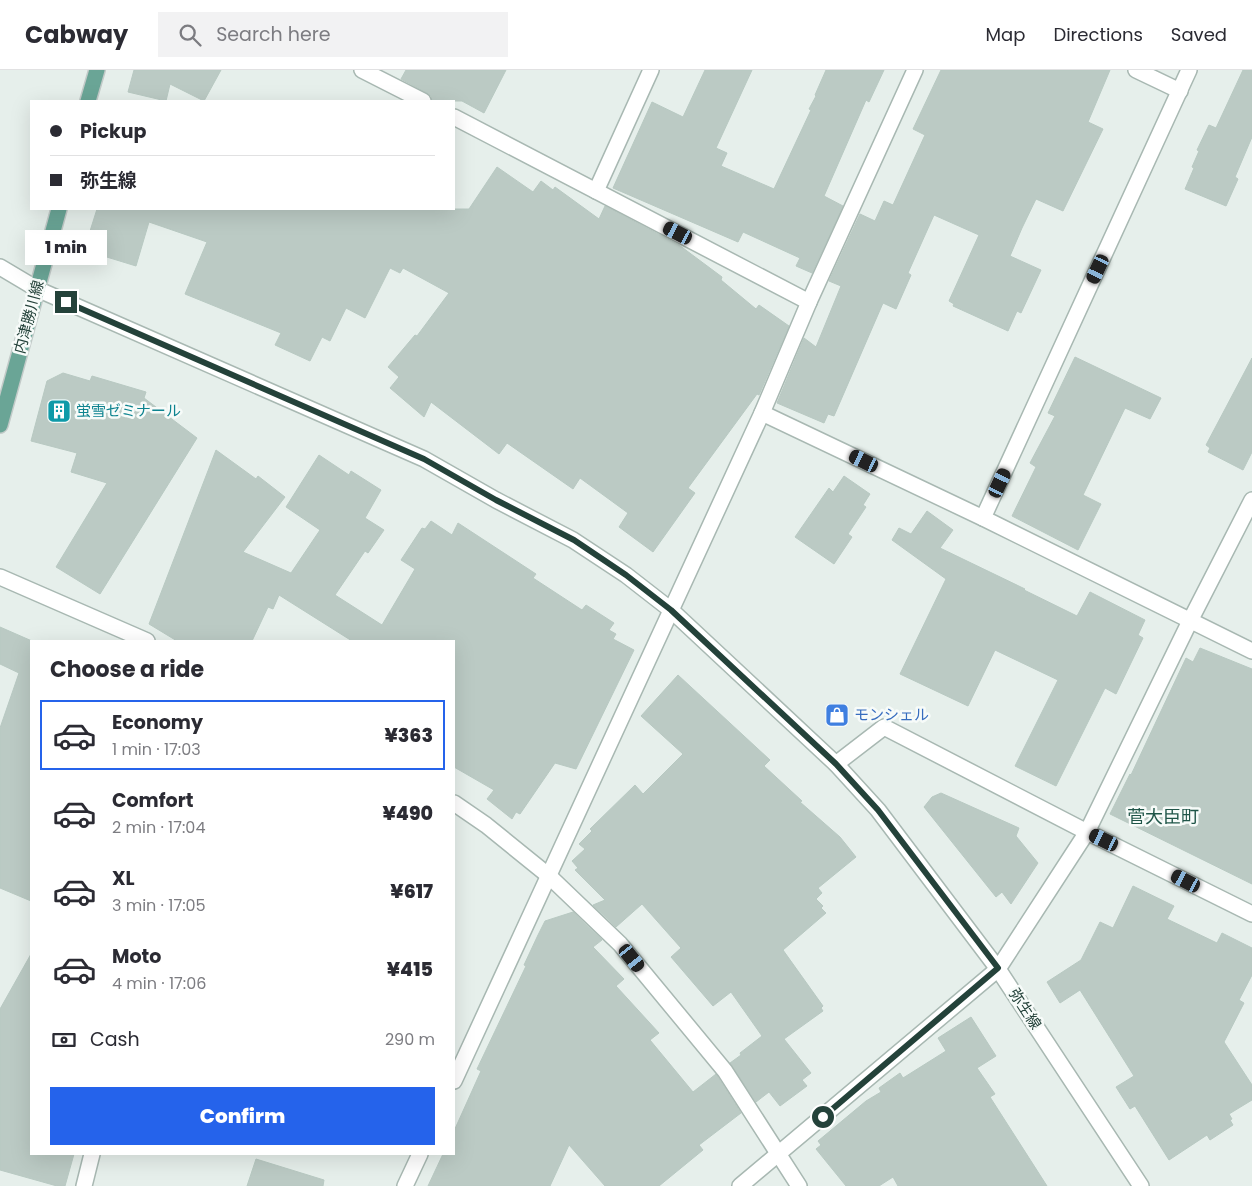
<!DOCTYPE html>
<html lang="en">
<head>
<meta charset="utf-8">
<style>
  :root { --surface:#fff; --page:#f2f2f3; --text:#2b2b33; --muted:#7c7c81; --line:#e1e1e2; --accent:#2563eb }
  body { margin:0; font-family:Poppins,"Noto Sans JP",sans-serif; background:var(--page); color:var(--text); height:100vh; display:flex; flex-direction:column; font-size:19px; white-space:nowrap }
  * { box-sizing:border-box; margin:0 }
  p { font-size:16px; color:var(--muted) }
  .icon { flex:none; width:28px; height:28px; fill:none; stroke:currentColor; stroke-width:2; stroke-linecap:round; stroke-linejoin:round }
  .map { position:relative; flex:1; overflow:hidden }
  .drawer { position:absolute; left:30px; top:570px; width:425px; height:515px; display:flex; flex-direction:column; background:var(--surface); border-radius:0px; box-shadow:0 5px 20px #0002 }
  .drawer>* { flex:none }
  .banner { position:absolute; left:30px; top:30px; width:425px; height:110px; border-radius:0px; box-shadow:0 5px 20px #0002; display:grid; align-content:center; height:110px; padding:0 20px; background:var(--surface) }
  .end { position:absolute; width:22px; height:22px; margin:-11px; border:6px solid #24423a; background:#fff; box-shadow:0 0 0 2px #fff }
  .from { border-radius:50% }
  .bubble { position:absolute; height:35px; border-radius:0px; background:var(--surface); box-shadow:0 5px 20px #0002; font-size:16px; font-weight:800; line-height:35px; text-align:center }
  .car { position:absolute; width:15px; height:30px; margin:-15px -8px; border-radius:6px; box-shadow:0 0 4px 1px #0007; background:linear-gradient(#222 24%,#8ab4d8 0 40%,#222 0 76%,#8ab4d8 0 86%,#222 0) }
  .banner b { display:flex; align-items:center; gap:18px; height:48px; font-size:19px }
  .banner b+b { border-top:1px solid var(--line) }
  .banner i { width:12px; height:12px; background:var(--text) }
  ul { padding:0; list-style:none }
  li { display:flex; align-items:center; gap:15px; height:70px; margin:0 10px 8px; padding:0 10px; border:2px solid transparent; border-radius:0px }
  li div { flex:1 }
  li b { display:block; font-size:19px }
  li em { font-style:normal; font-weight:800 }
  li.on { border-color:var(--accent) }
  li>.icon { width:45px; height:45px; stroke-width:1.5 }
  h2 { padding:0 20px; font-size:22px; line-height:60px }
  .pay { display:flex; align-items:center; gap:12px; height:55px; padding:0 20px; font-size:19px }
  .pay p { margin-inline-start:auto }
  .action { display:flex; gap:10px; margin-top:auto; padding:10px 20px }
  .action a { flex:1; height:58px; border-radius:0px; background:var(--accent); color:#fff; font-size:20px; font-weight:800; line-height:58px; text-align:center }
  header { display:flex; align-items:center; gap:30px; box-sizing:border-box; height:70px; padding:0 25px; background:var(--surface); border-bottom:1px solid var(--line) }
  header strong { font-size:24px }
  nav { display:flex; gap:28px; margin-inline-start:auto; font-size:18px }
  .search { width:350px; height:45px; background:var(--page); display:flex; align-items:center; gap:12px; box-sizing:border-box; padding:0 18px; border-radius:0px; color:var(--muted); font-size:19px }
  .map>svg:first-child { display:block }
  .building { fill:#bbcac4; stroke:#b8c9c2 }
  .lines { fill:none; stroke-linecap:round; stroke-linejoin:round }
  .minor-casing { stroke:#a8b8b2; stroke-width:18 }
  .major-casing { stroke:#c2cac8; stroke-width:18 }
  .minor { stroke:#fff; stroke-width:15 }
  .major { stroke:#6aa596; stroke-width:15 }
  .route { stroke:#24423a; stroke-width:6 }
  .labels { text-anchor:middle; stroke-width:5; stroke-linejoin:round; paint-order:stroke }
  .street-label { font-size:15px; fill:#24423a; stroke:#f7fbf9 }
  .culture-label { font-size:15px; fill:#0d838f; stroke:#f7fbf9; text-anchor:start }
  .shop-label { font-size:15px; fill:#366cbe; stroke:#f7fbf9; text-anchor:start }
  .quarter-label { font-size:18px; fill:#1f5548; stroke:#f7fbf9 }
</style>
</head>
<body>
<header>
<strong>Cabway</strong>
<div class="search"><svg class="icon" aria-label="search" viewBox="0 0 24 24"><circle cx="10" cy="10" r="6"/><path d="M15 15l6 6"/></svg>Search here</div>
<nav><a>Map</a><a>Directions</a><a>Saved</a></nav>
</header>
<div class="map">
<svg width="1252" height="1116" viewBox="0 0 1252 1116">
  <rect width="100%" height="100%" fill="#e6efeb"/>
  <g class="building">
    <polygon points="134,0 221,0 204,31 170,14 166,31 128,22"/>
    <polygon points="406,0 506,0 484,43 462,31 432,31 431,26 427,23 401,9"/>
    <polygon points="705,0 752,0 716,78 727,83 721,96 774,119 811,40 809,39 816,26 815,25 826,0 884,0 869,32 866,30 824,126 843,136 812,203 796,196 800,188 743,162 738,172 613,118 652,32 683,47"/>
    <polygon points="941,0 1110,0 1088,52 1103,59 1063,141 1036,129 1022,158 1010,186 1041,200 1021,243 1017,241 1008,261 953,236 954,234 949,231 979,165 934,145 908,203 911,205 896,239 883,233 834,346 828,344 824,353 777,333 804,268 816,277 841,216 829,211 860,144 875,151 884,131 893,135 925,65 913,59"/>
    <polygon points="1243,0 1252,0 1252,67 1235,107 1238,109 1226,136 1185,119 1194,98 1192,97 1199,81 1197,80 1209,55 1216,58"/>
    <polygon points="497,97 533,122 541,111 553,120 555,117 599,149 605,136 679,175 722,207 721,210 756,239 759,235 789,256 759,325 757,324 688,418 695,423 653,482 619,457 628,443 580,408 573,419 507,373 499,384 431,332 424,347 390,318 399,307 388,297 415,265 417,266 449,223 403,198 400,203 390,198 365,248 346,238 330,271 322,267 310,291 275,275 281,263 185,224 207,172 149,152 136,196 84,180 97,139 469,139"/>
    <polygon points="1075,287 1161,328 1150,349 1125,338 1083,425 1101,434 1078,480 1012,446 1036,397 1030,393 1055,346 1048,343"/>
    <polygon points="1252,288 1252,382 1243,400 1208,382 1210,378 1206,375"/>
    <polygon points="63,303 90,311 92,306 146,322 144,328 197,368 100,524 56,497 107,413 71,402 77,383 31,371 47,311"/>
    <polygon points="216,380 256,409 258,406 285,427 243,482 291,503 320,460 286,437 319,385 349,405 351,401 381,420 365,448 384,460 368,483 365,481 335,525 382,555 415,499 401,490 422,458 425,459 431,451 452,465 458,453 536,504 533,508 582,540 586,535 614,553 609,560 616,564 613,569 634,580 576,699 555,693 520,744 516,742 512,749 487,729 494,720 454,697 454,571 352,571 279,525 273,539 268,537 252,571 177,571 149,554"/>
    <polygon points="844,406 870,424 863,435 866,437 848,464 852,467 834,494 795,467 829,418 833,422"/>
    <polygon points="927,441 953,460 940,478 1025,519 1024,520 1077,546 1090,522 1145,550 1138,565 1143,568 1116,624 1105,618 1056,716 1015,696 1058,610 995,580 968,636 900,604 946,509 892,470 899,458 911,464"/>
    <polygon points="0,557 32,571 31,831 0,818 0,658 19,603 0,594"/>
    <polygon points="1200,578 1252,599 1252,814 1110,744 1130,704 1131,705 1186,588 1193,592"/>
    <polygon points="678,605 770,690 764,696 802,731 800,732 840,767 856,787 818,818 822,823 816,829 823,836 821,838 826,843 783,880 823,936 821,938 823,941 784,969 811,1003 802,1010 807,1016 780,1036 769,1022 756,1032 730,993 741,985 740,983 762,966 731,922 713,936 671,887 681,878 642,834 616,857 593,835 605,830 575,800 578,798 572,791 585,779 579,774 592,761 590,759 635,715 643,724 683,684 641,646"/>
    <polygon points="941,723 1019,758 1016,766 1038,793 1011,834 1002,822 996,827 924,737 932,727"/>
    <polygon points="1133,816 1174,836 1167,849 1217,873 1222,863 1252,878 1252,905 1239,930 1244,933 1224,972 1252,1015 1252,1030 1229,1044 1232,1049 1230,1050 1233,1055 1210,1070 1207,1065 1169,1090 1135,1036 1130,1039 1116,1017 1134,1006 1080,920 1060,933 1047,912 1081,890 1100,852 1113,858"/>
    <polygon points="573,842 602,870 593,877 624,909 616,916 659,963 650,970 693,1022 716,1004 741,1043 699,1075 703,1080 659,1116 605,1116 569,1075 550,1116 428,1116 443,1084 454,1084 454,1061 481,1001 477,999 526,896 524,895 538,865 545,851"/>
    <polygon points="31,884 31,1084 74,1084 65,1116 57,1116 0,1100 0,939"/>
    <polygon points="971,947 996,986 977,998 995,1024 990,1027 1047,1116 898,1116 893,1107 879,1116 846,1116 816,1079 821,1075 818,1071 866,1031 881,1022 879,1018 900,1003 903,1008 946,981 938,968"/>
    <polygon points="256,1089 324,1110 323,1116 247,1116"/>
  </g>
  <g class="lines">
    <g class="minor-casing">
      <g id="minor">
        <polyline points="362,0 423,31"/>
        <polyline points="1136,0 1180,21"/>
        <polyline points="454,47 809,232"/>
        <polyline points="596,121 651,0"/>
        <polyline points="0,197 37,219 424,389 496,430 573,470 626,505 671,540 836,694 878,740 998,899 1141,1116"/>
        <polyline points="762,343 983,448 1252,581"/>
        <polyline points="983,448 1189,0"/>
        <polyline points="0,507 147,571"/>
        <polyline points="836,694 884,657 1087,762 1252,844"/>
        <polyline points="454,733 486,755 549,806 620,874 725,1001 799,1116"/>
        <polyline points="454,1011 762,343 809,232 915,0"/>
        <polyline points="84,1116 92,1084"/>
        <polyline points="405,1116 420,1084"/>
        <polyline points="740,1116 998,899 1087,762 1190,551 1252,430"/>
      </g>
    </g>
    <g class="major-casing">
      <g id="major">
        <polyline points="88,31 97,0"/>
        <polyline points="0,355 59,139"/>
      </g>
    </g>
    <use href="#minor" class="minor"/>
    <use href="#major" class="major"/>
  </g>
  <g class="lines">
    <polyline class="route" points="66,232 424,389 496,430 574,470 626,505 671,540 836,694 878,740 998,898 823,1047"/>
  </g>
  <defs>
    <g id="building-square" transform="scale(1.25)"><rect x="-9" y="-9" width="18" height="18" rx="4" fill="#0f9aa8" stroke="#f7fbf9"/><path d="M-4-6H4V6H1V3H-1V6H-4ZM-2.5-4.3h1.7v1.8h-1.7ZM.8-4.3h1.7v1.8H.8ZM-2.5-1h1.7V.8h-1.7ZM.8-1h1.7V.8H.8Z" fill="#fff"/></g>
    <g id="shop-square" transform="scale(1.25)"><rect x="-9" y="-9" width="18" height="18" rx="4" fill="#3f7fe0" stroke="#f7fbf9"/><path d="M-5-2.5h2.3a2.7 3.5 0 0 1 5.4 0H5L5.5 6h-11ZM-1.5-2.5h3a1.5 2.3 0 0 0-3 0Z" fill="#fff"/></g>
  </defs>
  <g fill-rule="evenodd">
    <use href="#building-square" x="59" y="341"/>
    <use href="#shop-square" x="837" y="645"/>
  </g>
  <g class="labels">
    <g class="street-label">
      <text transform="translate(29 247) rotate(-75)" y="5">内津勝川線</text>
      <text transform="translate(1025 939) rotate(57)" y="5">弥生線</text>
    </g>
    <g class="culture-label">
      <text x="76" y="346">蛍雪ゼミナール</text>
    </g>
    <g class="shop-label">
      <text x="854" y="650">モンシェル</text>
    </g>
    <g class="quarter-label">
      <text x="1163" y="753">菅大臣町</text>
    </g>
  </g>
</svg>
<i class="end from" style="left:823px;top:1047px"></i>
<i class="end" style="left:66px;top:232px"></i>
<div class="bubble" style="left:25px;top:160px;width:82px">1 min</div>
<i class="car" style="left:678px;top:163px;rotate:297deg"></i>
<i class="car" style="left:1098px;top:199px;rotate:205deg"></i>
<i class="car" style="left:864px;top:391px;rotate:296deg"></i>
<i class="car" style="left:1000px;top:413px;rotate:25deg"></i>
<i class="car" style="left:1104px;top:770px;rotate:296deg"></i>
<i class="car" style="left:1186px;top:811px;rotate:297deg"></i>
<i class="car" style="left:632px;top:888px;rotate:141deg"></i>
<div class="banner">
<b><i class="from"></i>Pickup</b>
<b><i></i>弥生線</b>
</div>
<section class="drawer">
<h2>Choose a ride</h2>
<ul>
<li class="on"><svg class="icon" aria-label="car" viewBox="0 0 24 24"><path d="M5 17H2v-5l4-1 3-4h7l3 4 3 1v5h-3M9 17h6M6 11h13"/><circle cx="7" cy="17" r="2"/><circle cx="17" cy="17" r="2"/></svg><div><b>Economy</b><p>1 min · 17:03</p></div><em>¥363</em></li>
<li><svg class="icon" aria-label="car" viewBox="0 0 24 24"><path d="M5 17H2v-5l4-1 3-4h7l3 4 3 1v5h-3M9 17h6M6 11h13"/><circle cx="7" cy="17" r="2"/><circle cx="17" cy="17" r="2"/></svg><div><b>Comfort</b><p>2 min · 17:04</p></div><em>¥490</em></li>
<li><svg class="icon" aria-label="car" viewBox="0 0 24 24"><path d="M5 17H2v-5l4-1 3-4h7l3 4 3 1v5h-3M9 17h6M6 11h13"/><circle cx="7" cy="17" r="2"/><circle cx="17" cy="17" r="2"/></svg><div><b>XL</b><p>3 min · 17:05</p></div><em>¥617</em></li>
<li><svg class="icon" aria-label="car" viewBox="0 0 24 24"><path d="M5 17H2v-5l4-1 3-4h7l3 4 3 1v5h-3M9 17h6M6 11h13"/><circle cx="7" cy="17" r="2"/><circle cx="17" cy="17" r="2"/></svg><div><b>Moto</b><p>4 min · 17:06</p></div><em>¥415</em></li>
</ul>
<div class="pay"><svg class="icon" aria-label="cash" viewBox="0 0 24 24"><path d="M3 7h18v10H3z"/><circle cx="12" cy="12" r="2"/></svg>Cash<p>290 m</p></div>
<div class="action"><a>Confirm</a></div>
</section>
</div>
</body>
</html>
